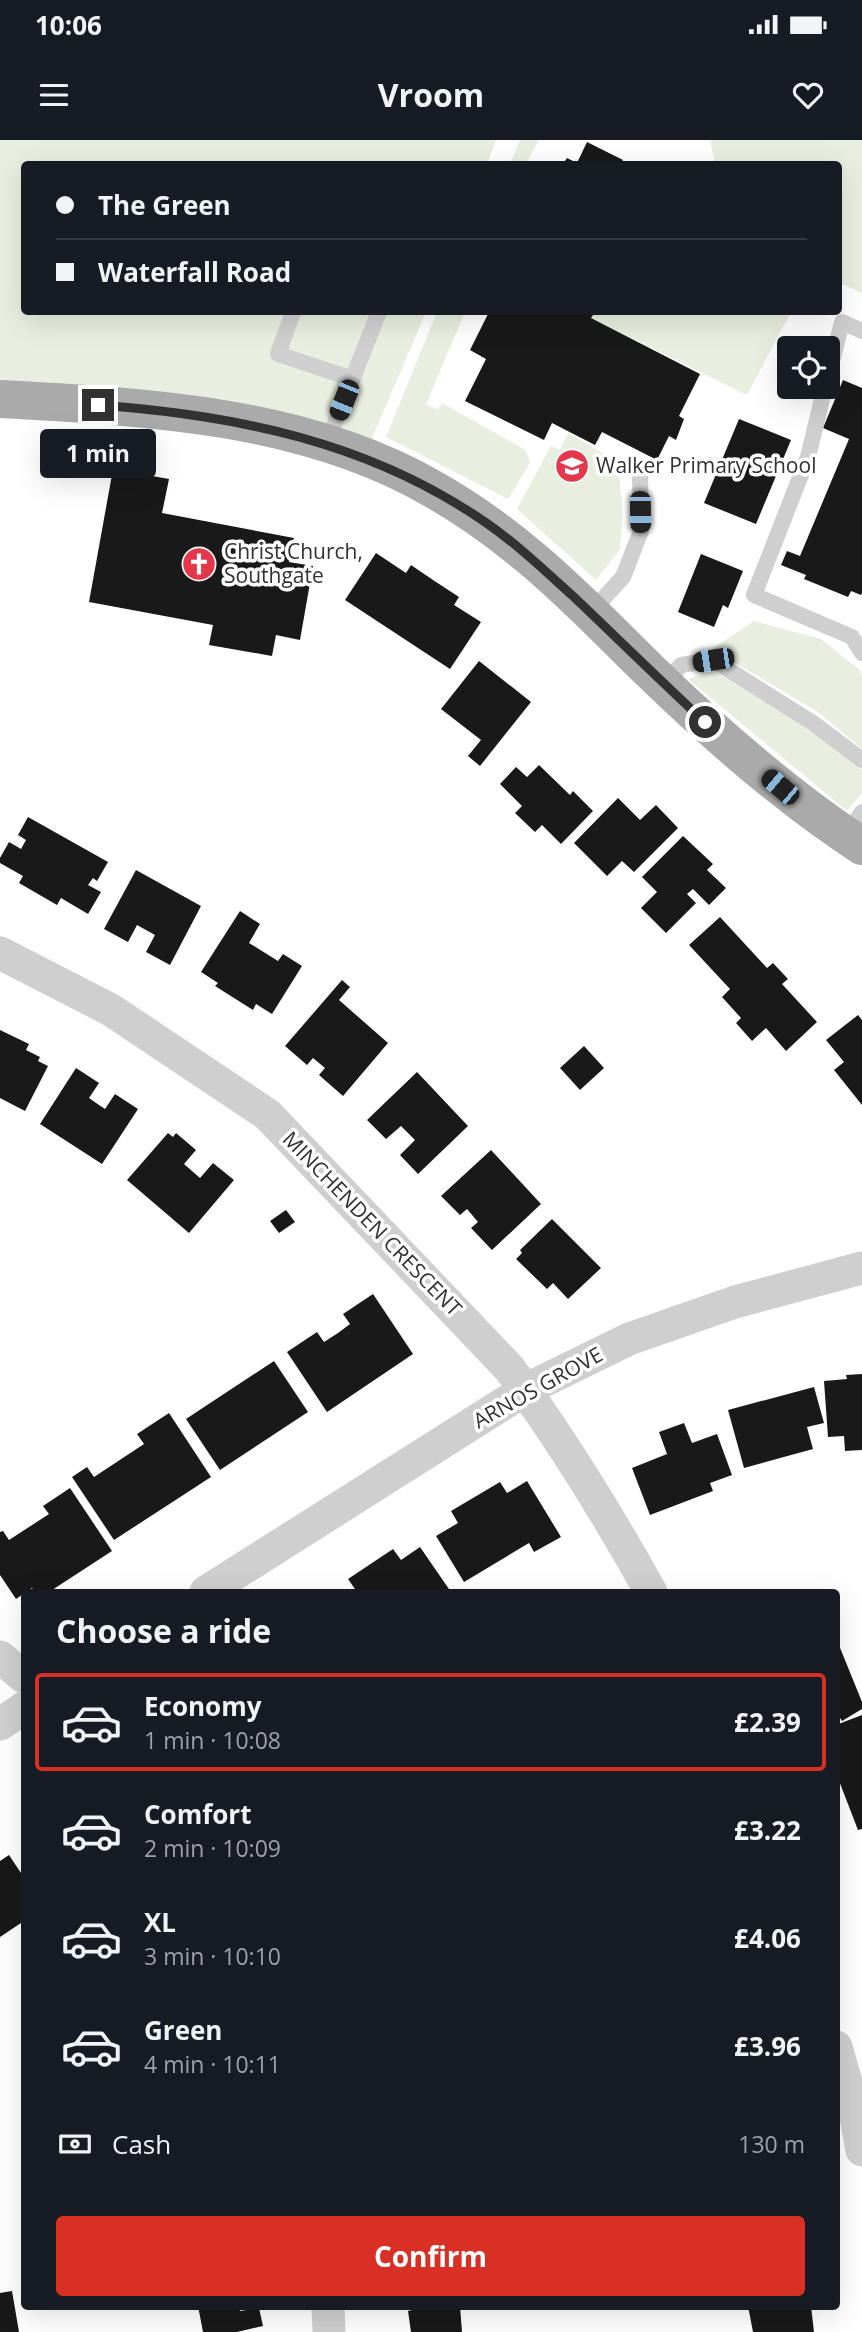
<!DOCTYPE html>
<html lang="en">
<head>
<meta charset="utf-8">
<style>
  :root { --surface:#171b24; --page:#242831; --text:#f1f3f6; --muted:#9ea1a6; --line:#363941; --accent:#d93025 }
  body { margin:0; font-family:"Open Sans",sans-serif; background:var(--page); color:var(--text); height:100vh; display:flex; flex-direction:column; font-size:26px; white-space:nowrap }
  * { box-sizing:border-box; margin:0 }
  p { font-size:23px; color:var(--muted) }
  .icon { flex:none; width:38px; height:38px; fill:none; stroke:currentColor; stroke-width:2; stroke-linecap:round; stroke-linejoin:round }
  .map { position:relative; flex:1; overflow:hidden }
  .side { position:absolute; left:21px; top:1449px; width:819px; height:721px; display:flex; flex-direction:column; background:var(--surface); border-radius:7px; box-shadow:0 7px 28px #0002 }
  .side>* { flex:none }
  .banner { position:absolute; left:21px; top:21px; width:821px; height:154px; border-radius:7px; box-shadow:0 7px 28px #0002; display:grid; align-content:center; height:154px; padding:0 35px; background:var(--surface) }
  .fabs { position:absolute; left:777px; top:196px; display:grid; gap:14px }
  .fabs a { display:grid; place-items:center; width:63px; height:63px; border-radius:7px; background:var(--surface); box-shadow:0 7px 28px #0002; font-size:35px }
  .end { position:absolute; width:32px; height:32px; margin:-16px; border:9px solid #323232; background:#fff; box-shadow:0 0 0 4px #fff }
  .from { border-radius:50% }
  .bubble { position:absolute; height:49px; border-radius:7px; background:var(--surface); box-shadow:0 7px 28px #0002; font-size:23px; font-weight:700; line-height:49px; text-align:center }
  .car { position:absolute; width:21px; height:42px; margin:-21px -10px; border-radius:9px; box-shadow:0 0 5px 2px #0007; background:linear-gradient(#222 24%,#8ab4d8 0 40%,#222 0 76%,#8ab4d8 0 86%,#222 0) }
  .banner b { display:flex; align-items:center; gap:24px; height:66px; font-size:26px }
  .banner b+b { border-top:2px solid var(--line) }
  .banner i { width:18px; height:18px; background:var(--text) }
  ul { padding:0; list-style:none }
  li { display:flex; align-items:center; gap:21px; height:98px; margin:0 14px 10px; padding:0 21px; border:4px solid transparent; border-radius:7px }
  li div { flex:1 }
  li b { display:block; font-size:26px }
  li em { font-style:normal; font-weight:700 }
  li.active { border-color:var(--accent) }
  li>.icon { width:63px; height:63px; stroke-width:1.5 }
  h2 { padding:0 35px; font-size:32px; line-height:84px }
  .pay { display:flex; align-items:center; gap:18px; height:77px; padding:0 35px; font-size:26px }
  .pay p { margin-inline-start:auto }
  .cta { display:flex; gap:14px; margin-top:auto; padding:14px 35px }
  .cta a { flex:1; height:80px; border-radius:7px; background:var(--accent); color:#fff; font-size:28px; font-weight:700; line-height:80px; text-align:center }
  .status { display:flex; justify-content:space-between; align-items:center; height:49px; padding:0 35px; background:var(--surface); direction:ltr }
  .status svg { height:19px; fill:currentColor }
  header { display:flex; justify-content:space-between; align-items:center; height:91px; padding:0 35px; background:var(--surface); font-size:32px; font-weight:700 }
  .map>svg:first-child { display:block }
  .green { fill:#e8eee0 }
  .building { fill:#191919 }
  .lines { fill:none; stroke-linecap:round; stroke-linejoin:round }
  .lane { stroke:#cfcfcf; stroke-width:16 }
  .street { stroke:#cfcfcf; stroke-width:33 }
  .primary { stroke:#aaa; stroke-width:38 }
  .route { stroke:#323232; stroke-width:9 }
  .labels { text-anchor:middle; stroke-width:7; stroke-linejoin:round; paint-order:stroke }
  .poi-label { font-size:21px; fill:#323232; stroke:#fff; text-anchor:start }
  .street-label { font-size:21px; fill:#323232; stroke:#fff }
</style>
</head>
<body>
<div class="status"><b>10:06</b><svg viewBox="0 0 49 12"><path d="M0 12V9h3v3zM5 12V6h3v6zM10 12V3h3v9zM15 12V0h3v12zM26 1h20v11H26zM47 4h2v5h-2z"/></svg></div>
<header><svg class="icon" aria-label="menu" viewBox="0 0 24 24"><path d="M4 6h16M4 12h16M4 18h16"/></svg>Vroom<svg class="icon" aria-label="heart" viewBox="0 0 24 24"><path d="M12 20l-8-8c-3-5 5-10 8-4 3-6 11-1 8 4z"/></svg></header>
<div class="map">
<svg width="862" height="2192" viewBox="0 0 862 2192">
  <rect width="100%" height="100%" fill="#fff"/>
  <g class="green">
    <polygon points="0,0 496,0 487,24 24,24 24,172 426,172 361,324 255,297 0,266"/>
    <polygon points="520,0 539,0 526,24 510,24"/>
    <polygon points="710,0 862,0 862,153 838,142 838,24 715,24"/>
    <polygon points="437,172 465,172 426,264 438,270 442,263 524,309 529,318 530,323 508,359 386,297"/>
    <polygon points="595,172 791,172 747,255 591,178"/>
    <polygon points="568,293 618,322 623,374 620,409 596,440 517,369 551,306 560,310"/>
    <polygon points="754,481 821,499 860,530 862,536 862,609 818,572 712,509"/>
    <polygon points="714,531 810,589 862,630 862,653 847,671 688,539"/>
  </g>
  <g class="building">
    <polygon points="587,2 623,20 620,24 563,24 567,18 577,23"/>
    <polygon points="489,172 595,172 591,178 700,234 679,276 684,279 676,300 669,296 657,320 602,292 595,305 552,283 544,300 465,261 486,219 470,210"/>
    <polygon points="843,240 862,248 862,453 861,455 851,451 848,457 804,439 806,435 781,425 787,411 800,416 849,299 823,288"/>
    <polygon points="739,279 791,300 756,384 704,363"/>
    <polygon points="113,329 169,339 162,373 294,398 289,422 313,426 300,500 276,495 272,516 209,505 213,485 89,462"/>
    <polygon points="376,413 406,433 411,425 433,440 459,457 454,465 481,482 450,529 345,460"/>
    <polygon points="701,414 743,431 728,468 723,465 714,487 678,472"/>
    <polygon points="479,521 531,562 480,626 468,616 481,600 441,569"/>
    <polygon points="539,625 570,655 573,651 593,671 561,704 542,685 535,692 515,673 522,666 500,644 516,627 527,637"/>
    <polygon points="618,658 640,680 656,665 678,688 634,732 622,721 607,736 574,703"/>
    <polygon points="28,677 108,722 97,741 93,738 88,745 101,752 88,774 61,758 57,765 19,743 23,736 0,723 0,718 9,702 21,709 26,700 18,695"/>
    <polygon points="683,696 713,724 707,730 726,748 709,765 693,749 687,754 696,763 666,793 641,768 657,752 642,737"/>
    <polygon points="136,730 201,766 170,825 146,812 155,795 137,785 128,802 104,789"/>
    <polygon points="240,771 260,784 249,803 278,821 283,814 302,826 272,874 256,864 253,870 215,846 218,843 201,832"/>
    <polygon points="720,777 767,828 773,823 788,839 782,844 817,882 786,911 766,888 752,901 736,883 741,878 722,857 730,849 689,805"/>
    <polygon points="342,840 350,847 339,860 388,903 343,956 319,935 325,928 313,918 307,925 285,906"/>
    <polygon points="858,875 862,880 862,965 834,930 844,922 826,900"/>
    <polygon points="0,890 29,904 26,910 40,917 38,921 48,926 25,971 0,958"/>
    <polygon points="584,906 604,928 580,950 560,928"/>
    <polygon points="76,928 99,943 89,958 99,965 105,969 115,954 138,969 102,1024 40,984"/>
    <polygon points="417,932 468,986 418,1034 400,1015 415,1000 401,986 386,999 367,980"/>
    <polygon points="168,993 173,997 176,993 196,1010 184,1024 200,1038 213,1023 234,1040 189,1093 127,1040"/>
    <polygon points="491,1010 541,1064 492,1110 471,1088 478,1082 467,1069 460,1075 441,1056"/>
    <polygon points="286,1070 295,1082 279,1093 270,1081"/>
    <polygon points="552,1079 601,1128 568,1159 553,1143 547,1149 516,1119 522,1113 520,1110"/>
    <polygon points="373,1154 413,1214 327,1272 287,1212 317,1192 324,1202 338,1193 350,1184 343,1174"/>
    <polygon points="274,1221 308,1272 220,1330 186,1279"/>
    <polygon points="862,1234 862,1310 845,1311 844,1296 828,1297 824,1241 847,1239 846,1235"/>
    <polygon points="814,1247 824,1283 807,1287 813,1309 744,1328 728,1270"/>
    <polygon points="169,1273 211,1337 114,1400 72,1337 87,1327 94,1337 144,1304 137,1294"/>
    <polygon points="684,1283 692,1303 717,1294 732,1335 710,1343 713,1351 650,1375 632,1328 667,1314 659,1292"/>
    <polygon points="527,1341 561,1397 534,1412 529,1403 464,1442 436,1396 458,1383 451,1371 500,1342 507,1353"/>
    <polygon points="70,1348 112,1411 49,1452 35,1452 32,1448 16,1459 0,1435 0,1392 3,1391 9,1400 49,1374 43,1366"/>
    <polygon points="420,1407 451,1452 350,1452 355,1449 348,1439 393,1409 401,1420"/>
    <polygon points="836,1498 862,1562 862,1569 842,1581 836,1572"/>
    <polygon points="862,1575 862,1689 858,1690 836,1633 836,1585"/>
    <polygon points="9,1715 21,1733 24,1730 24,1781 0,1797 0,1721"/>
    <polygon points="12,2151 19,2192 0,2192 0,2153"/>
    <polygon points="198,2166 239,2166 240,2171 259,2168 263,2186 237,2192 203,2192"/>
    <polygon points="429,2166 460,2166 462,2192 411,2192 408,2171"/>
    <polygon points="748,2166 811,2166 814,2192 753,2192"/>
  </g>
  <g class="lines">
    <g class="lane">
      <polyline points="293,172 278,214 353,239"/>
      <polyline points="828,237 842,182 862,191"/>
      <polyline points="825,247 808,317 754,455 852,497 862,513"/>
      <polyline points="327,303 379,172"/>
      <polyline points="590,473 623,437 641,391 640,333"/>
      <polyline points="664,545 681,525 713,520 813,583 862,620"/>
      <polyline points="846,696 862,672"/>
    </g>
    <g class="street">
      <path d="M0,813L111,870L268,975L509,1228C561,1299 608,1375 651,1452"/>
      <polyline points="206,1452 525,1250 629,1199 735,1162 862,1128"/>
      <polyline points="0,1517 24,1537"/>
      <polyline points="0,1584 24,1568"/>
      <polyline points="836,1907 856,1977 862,2010"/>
      <polyline points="328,2166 329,2192"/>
    </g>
    <path class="primary" d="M0,259C145,267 302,274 431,348C467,368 500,392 531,418C573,453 611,493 650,531C715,594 785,656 862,706"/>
  </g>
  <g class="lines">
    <path class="route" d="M98,265C236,275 369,302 485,382C517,404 545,431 574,457C618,499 661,541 705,582"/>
  </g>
  <defs>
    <g id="school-disc" transform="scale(1.75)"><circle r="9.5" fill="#e5374c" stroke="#fff"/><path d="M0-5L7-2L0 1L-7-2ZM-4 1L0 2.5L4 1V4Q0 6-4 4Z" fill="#fff"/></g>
    <g id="church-disc" transform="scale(1.75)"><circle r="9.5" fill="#e5374c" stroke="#fff"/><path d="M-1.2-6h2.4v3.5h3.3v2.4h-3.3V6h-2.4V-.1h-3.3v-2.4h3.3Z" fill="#fff"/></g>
  </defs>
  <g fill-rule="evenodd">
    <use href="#school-disc" x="572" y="326"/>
    <use href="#church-disc" x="199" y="424"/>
  </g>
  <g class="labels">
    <g class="poi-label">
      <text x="596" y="333">Walker Primary School</text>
      <text x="224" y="419">Christ Church,<tspan x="224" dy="24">Southgate</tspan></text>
    </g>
    <g class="street-label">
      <text transform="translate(372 1084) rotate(46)" y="7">MINCHENDEN CRESCENT</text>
      <text transform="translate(538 1248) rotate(-29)" y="7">ARNOS GROVE</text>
    </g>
  </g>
</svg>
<div class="fabs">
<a><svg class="icon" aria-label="locate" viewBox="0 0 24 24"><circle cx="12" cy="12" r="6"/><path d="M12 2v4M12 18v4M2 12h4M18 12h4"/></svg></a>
</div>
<i class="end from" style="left:705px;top:582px"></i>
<i class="end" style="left:98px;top:265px"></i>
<div class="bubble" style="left:40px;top:289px;width:116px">1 min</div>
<i class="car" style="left:344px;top:260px;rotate:202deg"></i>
<i class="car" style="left:640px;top:372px;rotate:179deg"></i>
<i class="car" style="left:713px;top:520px;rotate:261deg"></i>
<i class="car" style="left:780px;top:647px;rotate:310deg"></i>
<div class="banner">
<b><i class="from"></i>The Green</b>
<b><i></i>Waterfall Road</b>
</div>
<section class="side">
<h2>Choose a ride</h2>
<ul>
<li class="active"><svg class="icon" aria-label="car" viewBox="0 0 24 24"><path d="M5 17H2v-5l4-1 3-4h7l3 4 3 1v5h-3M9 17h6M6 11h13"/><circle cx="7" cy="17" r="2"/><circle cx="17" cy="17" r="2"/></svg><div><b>Economy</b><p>1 min · 10:08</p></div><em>£2.39</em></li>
<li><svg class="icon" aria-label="car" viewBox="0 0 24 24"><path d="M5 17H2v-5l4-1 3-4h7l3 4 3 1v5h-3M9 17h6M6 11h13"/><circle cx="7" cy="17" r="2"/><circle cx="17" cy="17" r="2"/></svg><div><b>Comfort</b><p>2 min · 10:09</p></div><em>£3.22</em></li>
<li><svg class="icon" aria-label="car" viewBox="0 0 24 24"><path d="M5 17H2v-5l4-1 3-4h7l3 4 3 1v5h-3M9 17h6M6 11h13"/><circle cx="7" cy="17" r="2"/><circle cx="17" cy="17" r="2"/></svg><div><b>XL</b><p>3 min · 10:10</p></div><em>£4.06</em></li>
<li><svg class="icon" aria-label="car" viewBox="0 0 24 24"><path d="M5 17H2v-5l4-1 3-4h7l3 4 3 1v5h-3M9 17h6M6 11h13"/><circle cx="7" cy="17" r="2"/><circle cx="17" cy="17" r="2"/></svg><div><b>Green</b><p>4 min · 10:11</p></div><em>£3.96</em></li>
</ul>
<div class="pay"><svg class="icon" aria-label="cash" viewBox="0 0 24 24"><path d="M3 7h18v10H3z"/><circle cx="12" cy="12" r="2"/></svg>Cash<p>130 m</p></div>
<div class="cta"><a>Confirm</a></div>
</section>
</div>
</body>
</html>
